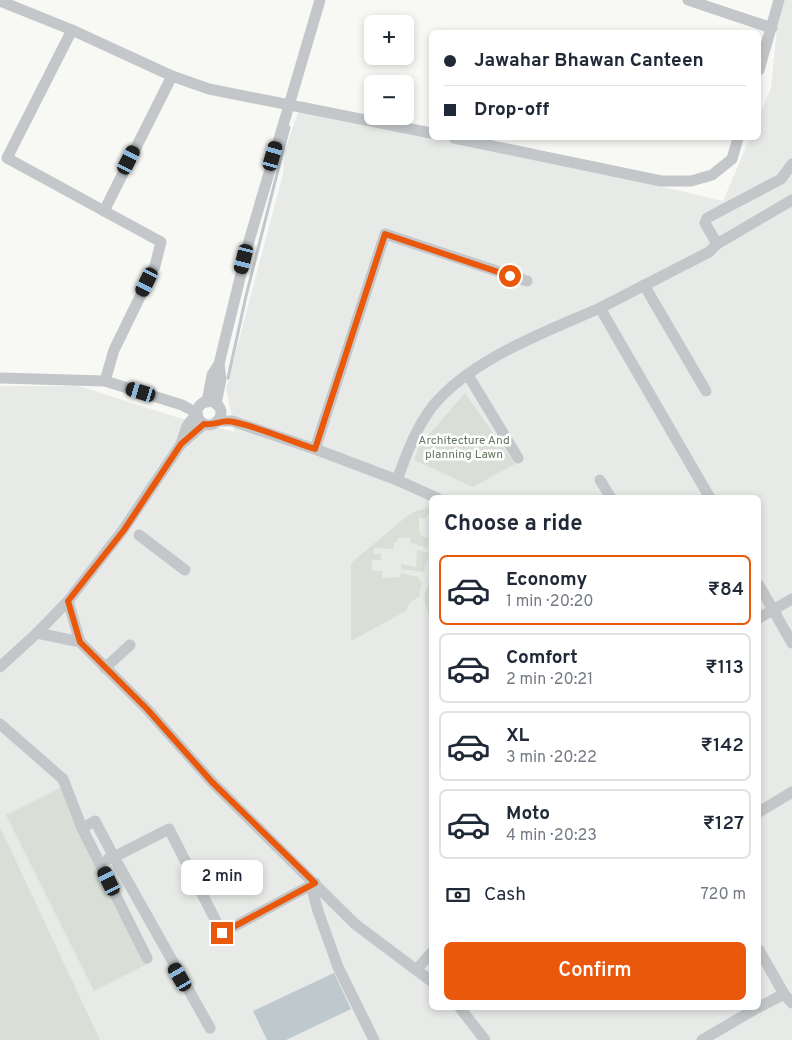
<!DOCTYPE html>
<html lang="en">
<head>
<meta charset="utf-8">
<style>
  :root { --surface:#fff; --page:#f6f6f7; --text:#1f2937; --muted:#747a83; --line:#e0e1e3; --accent:#ea580c }
  body { margin:0; font-family:Overpass,sans-serif; background:var(--page); color:var(--text); height:100vh; display:flex; flex-direction:column; font-size:19px; white-space:nowrap }
  * { box-sizing:border-box; margin:0 }
  p { font-size:16px; color:var(--muted) }
  .icon { flex:none; width:28px; height:28px; fill:none; stroke:currentColor; stroke-width:2; stroke-linecap:round; stroke-linejoin:round }
  .map { position:relative; flex:1; overflow:hidden }
  .details { position:absolute; left:429px; top:495px; width:332px; height:515px; display:flex; flex-direction:column; background:var(--surface); border-radius:8px; box-shadow:0 2px 8px #0003 }
  .details>* { flex:none }
  .guide { position:absolute; left:429px; top:30px; width:332px; height:110px; border-radius:8px; box-shadow:0 2px 8px #0003; display:grid; align-content:center; height:110px; padding:0 15px; background:var(--surface) }
  .tools { position:absolute; left:364px; top:15px; display:grid; gap:10px }
  .tools a { display:grid; place-items:center; width:50px; height:50px; border-radius:8px; background:var(--surface); box-shadow:0 2px 8px #0003; font-size:25px }
  .end { position:absolute; width:22px; height:22px; margin:-11px; border:6px solid #ea580c; background:#fff; box-shadow:0 0 0 2px #fff }
  .from { border-radius:50% }
  .bubble { position:absolute; height:35px; border-radius:8px; background:var(--surface); box-shadow:0 2px 8px #0003; font-size:16px; font-weight:600; line-height:35px; text-align:center }
  .car { position:absolute; width:15px; height:30px; margin:-15px -8px; border-radius:6px; box-shadow:0 0 4px 1px #0007; background:linear-gradient(#222 24%,#8ab4d8 0 40%,#222 0 76%,#8ab4d8 0 86%,#222 0) }
  .guide b { display:flex; align-items:center; gap:18px; height:48px; font-size:19px }
  .guide b+b { border-top:1px solid var(--line) }
  .guide i { width:12px; height:12px; background:var(--text) }
  ul { padding:0; list-style:none }
  li { display:flex; align-items:center; gap:15px; height:70px; margin:0 10px 8px; padding:0 5px; border:2px solid var(--line); border-radius:8px }
  li div { flex:1 }
  li b { display:block; font-size:19px }
  li em { font-style:normal; font-weight:600 }
  li.selected { border-color:var(--accent) }
  li>.icon { width:45px; height:45px; stroke-width:1.5 }
  h2 { padding:0 15px; font-size:22px; line-height:60px }
  .pay { display:flex; align-items:center; gap:12px; height:55px; padding:0 15px; font-size:19px }
  .pay p { margin-inline-start:auto }
  .button { display:flex; gap:10px; margin-top:auto; padding:10px 15px }
  .button a { flex:1; height:58px; border-radius:8px; background:var(--accent); color:#fff; font-size:20px; font-weight:600; line-height:58px; text-align:center }
  .map>svg:first-child { display:block }
  .built { fill:#e8eae8; fill-rule:evenodd }
  .green { fill:#d9dfd6 }
  .water { fill:#bec8cd }
  .lines { fill:none; stroke-linecap:round; stroke-linejoin:round }
  .stream { stroke:#bec8cd; stroke-width:3 }
  .minor { stroke:#c3c7ca; stroke-width:11 }
  .route { stroke:#ea580c; stroke-width:6 }
  .labels { text-anchor:middle; stroke-width:5; stroke-linejoin:round; paint-order:stroke }
  .park-label { font-size:12px; fill:#647861; stroke:#fff }
</style>
</head>
<body>
<div class="map">
<svg width="792" height="1040" viewBox="0 0 792 1040">
  <rect width="100%" height="100%" fill="#f8f8f5"/>
  <path class="built" d="M780,0H792V1040H0V386H79L176,417L235,432L226,389L283,174L285,150L302,101L431,132V138H455L723,201L750,138H759V117L771,88ZM431,498H759V1008H431Z"/>
  <g class="green">
    <polygon points="465,393 515,464 473,487 414,460 419,446"/>
    <polygon points="431,508 431,515 427,515 426,519 419,518 419,531 422,533 421,536 429,538 427,548 410,543 411,538 398,538 397,542 394,542 394,549 374,548 374,554 381,554 381,560 372,560 372,571 382,571 382,578 400,577 401,573 418,577 422,583 419,597 410,602 406,611 351,641 351,563 407,516 418,510"/>
    <polygon points="417,550 429,553 424,572 401,569 401,564 416,567"/>
    <path d="M430,583H431V617C423,606 422,592 430,583Z"/>
    <polygon points="62,787 149,963 94,991 6,815"/>
    <polygon points="0,827 100,1040 0,1040"/>
  </g>
  <polygon class="water" points="334,973 351,1009 286,1040 267,1040 253,1011"/>
  <g class="lines">
    <polyline class="stream" points="228,378 246,296 289,127"/>
    <g class="minor">
      <polyline points="688,0 772,28"/>
      <polyline points="0,1 72,30 172,76 209,89 431,133"/>
      <polyline points="72,30 7,158 161,242 155,266 114,350 105,381"/>
      <polyline points="759,70 779,0"/>
      <polyline points="454,138 661,181 691,181 712,175 732,159 738,138"/>
      <polyline points="104,211 172,76"/>
      <polyline points="717,244 705,223 707,218 781,179 792,164"/>
      <polyline points="644,285 706,391"/>
      <polyline points="600,308 709,252 717,244 792,200"/>
      <polyline points="468,375 518,458"/>
      <polyline points="0,378 105,381 182,405 197,413 187,426 181,444 123,530 68,601 37,633 0,667"/>
      <circle cx="209" cy="413" r="12"/>
      <polyline points="207,402 212,375 219,364 249,241 320,0"/>
      <polyline points="216,404 221,379 219,364"/>
      <polyline points="217,421 232,421 315,449 397,480 437,498"/>
      <polyline points="181,444 204,424"/>
      <polyline points="315,449 385,234 527,281"/>
      <path d="M397,480C406,455 416,428 432,407C471,359 545,332 600,308L710,498"/>
      <polyline points="600,480 611,498"/>
      <polyline points="139,535 185,570"/>
      <polyline points="759,585 792,643"/>
      <polyline points="68,601 80,642 147,709 212,782 355,924 431,981"/>
      <polyline points="759,618 792,599"/>
      <polyline points="37,633 80,642"/>
      <polyline points="105,668 130,645"/>
      <polyline points="0,724 63,779 82,828"/>
      <polyline points="759,812 792,792"/>
      <polyline points="108,859 114,857 210,1028"/>
      <polyline points="315,883 312,889 318,911 338,967 374,1040"/>
      <polyline points="759,950 784,994 792,1003"/>
      <polyline points="147,958 82,828 95,821 114,857 169,829 222,933 315,883"/>
      <polyline points="417,969 431,953"/>
      <polyline points="759,1007 784,994"/>
      <polyline points="460,1008 485,1040"/>
      <polyline points="702,1040 757,1008"/>
    </g>
  </g>
  <g class="lines">
    <path class="route" d="M222,933L315,883L212,782L147,709L80,642L68,601L124,530L181,444L204,424C214,426 222,419 234,422C261,428 288,440 315,449L385,234L510,276"/>
  </g>
  <g class="labels">
    <g class="park-label">
      <text x="464" y="444">Architecture And<tspan x="464" dy="14">planning Lawn</tspan></text>
    </g>
  </g>
</svg>
<div class="tools">
<a>+</a>
<a>−</a>
</div>
<i class="end from" style="left:510px;top:276px"></i>
<i class="end" style="left:222px;top:933px"></i>
<div class="bubble" style="left:181px;top:860px;width:82px">2 min</div>
<i class="car" style="left:273px;top:156px;rotate:16deg"></i>
<i class="car" style="left:129px;top:160px;rotate:27deg"></i>
<i class="car" style="left:244px;top:259px;rotate:194deg"></i>
<i class="car" style="left:147px;top:282px;rotate:206deg"></i>
<i class="car" style="left:141px;top:392px;rotate:287deg"></i>
<i class="car" style="left:109px;top:881px;rotate:334deg"></i>
<i class="car" style="left:180px;top:977px;rotate:330deg"></i>
<div class="guide">
<b><i class="from"></i>Jawahar Bhawan Canteen</b>
<b><i></i>Drop-off</b>
</div>
<section class="details">
<h2>Choose a ride</h2>
<ul>
<li class="selected"><svg class="icon" aria-label="car" viewBox="0 0 24 24"><path d="M5 17H2v-5l4-1 3-4h7l3 4 3 1v5h-3M9 17h6M6 11h13"/><circle cx="7" cy="17" r="2"/><circle cx="17" cy="17" r="2"/></svg><div><b>Economy</b><p>1 min · 20:20</p></div><em>₹84</em></li>
<li><svg class="icon" aria-label="car" viewBox="0 0 24 24"><path d="M5 17H2v-5l4-1 3-4h7l3 4 3 1v5h-3M9 17h6M6 11h13"/><circle cx="7" cy="17" r="2"/><circle cx="17" cy="17" r="2"/></svg><div><b>Comfort</b><p>2 min · 20:21</p></div><em>₹113</em></li>
<li><svg class="icon" aria-label="car" viewBox="0 0 24 24"><path d="M5 17H2v-5l4-1 3-4h7l3 4 3 1v5h-3M9 17h6M6 11h13"/><circle cx="7" cy="17" r="2"/><circle cx="17" cy="17" r="2"/></svg><div><b>XL</b><p>3 min · 20:22</p></div><em>₹142</em></li>
<li><svg class="icon" aria-label="car" viewBox="0 0 24 24"><path d="M5 17H2v-5l4-1 3-4h7l3 4 3 1v5h-3M9 17h6M6 11h13"/><circle cx="7" cy="17" r="2"/><circle cx="17" cy="17" r="2"/></svg><div><b>Moto</b><p>4 min · 20:23</p></div><em>₹127</em></li>
</ul>
<div class="pay"><svg class="icon" aria-label="cash" viewBox="0 0 24 24"><path d="M3 7h18v10H3z"/><circle cx="12" cy="12" r="2"/></svg>Cash<p>720 m</p></div>
<div class="button"><a>Confirm</a></div>
</section>
</div>
</body>
</html>
